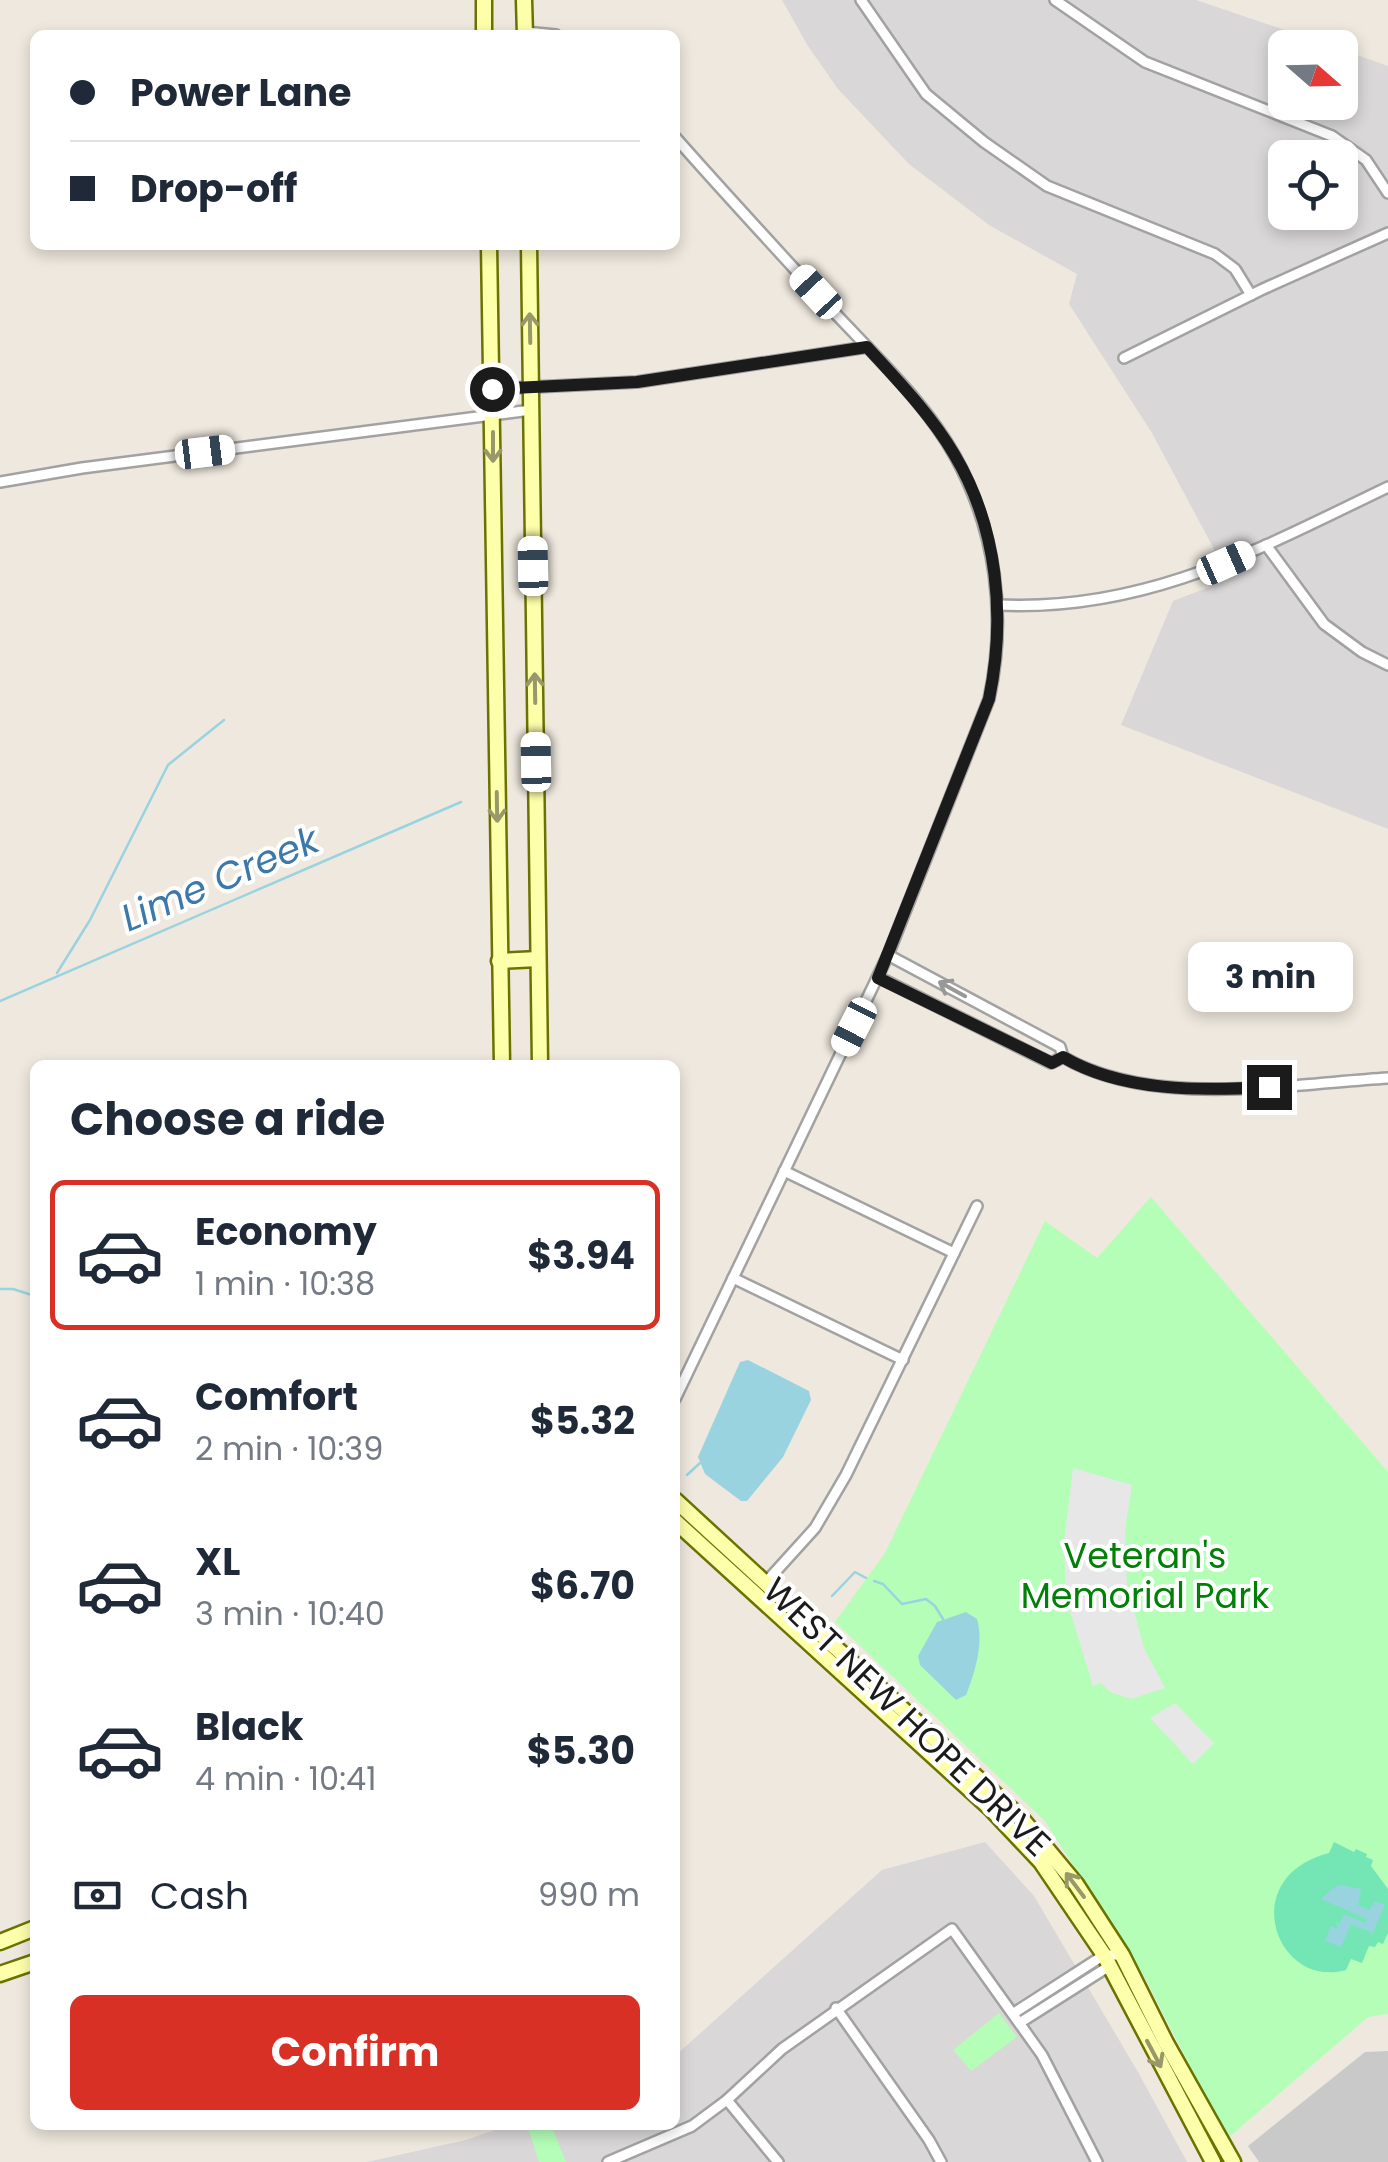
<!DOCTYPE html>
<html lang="en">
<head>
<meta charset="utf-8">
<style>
  :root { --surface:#fff; --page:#f6f6f7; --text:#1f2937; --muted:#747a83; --line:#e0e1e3; --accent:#d93025 }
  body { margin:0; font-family:Poppins,sans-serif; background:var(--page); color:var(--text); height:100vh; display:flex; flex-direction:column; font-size:38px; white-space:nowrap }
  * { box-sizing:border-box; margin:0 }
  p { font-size:32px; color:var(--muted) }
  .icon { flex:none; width:55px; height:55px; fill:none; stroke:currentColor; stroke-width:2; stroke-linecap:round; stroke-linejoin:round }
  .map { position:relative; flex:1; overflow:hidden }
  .drawer { position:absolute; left:30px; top:1060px; width:650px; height:1070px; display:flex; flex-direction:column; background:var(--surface); border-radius:15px; box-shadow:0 5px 15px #0003 }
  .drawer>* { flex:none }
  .guide { position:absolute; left:30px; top:30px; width:650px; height:220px; border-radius:15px; box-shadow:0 5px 15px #0003; display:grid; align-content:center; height:220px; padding:0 40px; background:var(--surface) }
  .needle { width:65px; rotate:110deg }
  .buttons { position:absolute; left:1268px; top:30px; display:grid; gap:20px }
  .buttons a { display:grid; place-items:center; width:90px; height:90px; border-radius:15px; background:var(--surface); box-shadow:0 5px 15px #0003; font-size:50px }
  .end { position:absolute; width:45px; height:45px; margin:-22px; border:12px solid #1b1b1b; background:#fff; box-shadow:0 0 0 5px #fff }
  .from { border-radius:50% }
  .bubble { position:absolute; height:70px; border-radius:15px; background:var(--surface); box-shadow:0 5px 15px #0003; font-size:32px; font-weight:700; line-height:70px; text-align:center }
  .car { position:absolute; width:30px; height:60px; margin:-30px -15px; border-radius:12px; box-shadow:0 0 8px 2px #0007; background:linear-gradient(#fff 24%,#345 0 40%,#fff 0 76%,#345 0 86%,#fff 0) }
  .guide b { display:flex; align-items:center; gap:35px; height:95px; font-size:38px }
  .guide b+b { border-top:2px solid var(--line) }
  .guide i { width:25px; height:25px; background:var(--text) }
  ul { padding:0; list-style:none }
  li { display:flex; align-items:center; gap:30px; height:150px; margin:0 20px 15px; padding:0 20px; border:5px solid transparent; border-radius:15px }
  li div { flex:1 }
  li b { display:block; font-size:38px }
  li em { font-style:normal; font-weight:700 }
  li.current { border-color:var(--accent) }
  li>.icon { width:90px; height:90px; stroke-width:1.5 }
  h2 { padding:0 40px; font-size:45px; line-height:120px }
  .pay { display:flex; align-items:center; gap:25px; height:110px; padding:0 40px; font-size:38px }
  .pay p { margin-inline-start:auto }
  .cta { display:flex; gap:20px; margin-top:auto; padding:20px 40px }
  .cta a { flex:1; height:115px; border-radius:15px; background:var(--accent); color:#fff; font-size:40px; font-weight:700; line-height:115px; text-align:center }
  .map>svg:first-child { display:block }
  .residential { fill:#d9d7d7; fill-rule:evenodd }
  .religious { fill:#c9c9c9 }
  .park { fill:#b5feb8 }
  .pitch { fill:#74e6b5 }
  .parking { fill:#e7e7e7 }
  .water { fill:#9ad3e0 }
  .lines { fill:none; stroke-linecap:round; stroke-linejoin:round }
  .stream { stroke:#9ad3e0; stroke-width:2.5 }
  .street-casing { stroke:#a2a2a2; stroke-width:14 }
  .secondary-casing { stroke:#6b7300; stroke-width:19 }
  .street { stroke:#fff; stroke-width:9 }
  .secondary { stroke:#feffab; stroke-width:14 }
  .oneway { stroke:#98986a }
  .oneway2 { stroke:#989898 }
  .route { stroke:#1b1b1b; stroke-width:12 }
  .labels { text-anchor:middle; stroke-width:8; stroke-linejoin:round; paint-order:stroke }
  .park-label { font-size:35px; fill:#018007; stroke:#fff }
  .street-label { font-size:35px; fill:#1b1b1b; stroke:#fff }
  .water-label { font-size:38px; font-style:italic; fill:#3d78aa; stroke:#fff }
</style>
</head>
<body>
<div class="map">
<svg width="1388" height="2162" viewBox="0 0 1388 2162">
  <rect width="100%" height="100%" fill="#eee8de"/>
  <g class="residential">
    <path d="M782,0H1196L1335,47L1285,48V102H1340V49L1388,66V829L1121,725L1173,601L1230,579L1152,433L1069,304L1077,274L989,225L909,164L838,89L808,46ZM1285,158H1340V212H1285Z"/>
    <polygon points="985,1842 1034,1896 1138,2072 1187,2162 367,2162 466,2140 509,2125 675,2125 675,2056 882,1870"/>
  </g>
  <polygon class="religious" points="1388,2051 1388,2162 1259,2162 1248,2146 1365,2052"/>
  <g class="park">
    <polygon points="1151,1197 1388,1472 1388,2014 1368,2017 1227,2139 1145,1978 1045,1821 835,1622 885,1553 1045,1221 1097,1258"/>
    <polygon points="999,2013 1017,2037 971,2071 953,2050"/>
    <polygon points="527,2125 551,2125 566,2162 539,2162"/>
  </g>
  <path class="pitch" d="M1334,1842L1354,1852L1356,1849L1367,1854L1366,1857L1373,1860L1371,1866L1388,1889V1933L1383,1944L1378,1942L1375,1947L1369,1946L1362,1963L1351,1959L1346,1970C1276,1990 1235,1877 1329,1853Z"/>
  <g class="parking">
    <polygon points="1073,1468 1132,1485 1125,1530 1127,1585 1144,1648 1165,1688 1131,1699 1110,1692 1101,1683 1093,1686 1066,1598 1064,1543"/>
    <polygon points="1175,1703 1214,1743 1193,1764 1150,1718"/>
  </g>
  <g class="water">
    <polygon points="748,1360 809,1391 811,1400 783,1457 747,1501 741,1501 705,1474 698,1457 740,1362"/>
    <path d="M966,1612L977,1619C984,1643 975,1672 966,1695L956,1700L920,1665L918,1656L937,1622Z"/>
    <polygon points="1341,1885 1361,1889 1358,1905 1370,1910 1374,1901 1385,1905 1371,1937 1371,1932 1351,1924 1341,1947 1325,1941 1331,1926 1338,1929 1336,1923 1340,1923 1344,1914 1365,1923 1367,1919 1321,1899 1333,1888"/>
  </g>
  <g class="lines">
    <g class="stream">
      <polyline points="57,973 90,920 168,765 224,720"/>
      <polyline points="0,1001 461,802"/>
      <polyline points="0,1289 13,1289 35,1296"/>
      <polyline points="687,1475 700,1463"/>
      <polyline points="874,1581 883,1584 902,1604 926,1599 935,1606 943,1619"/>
      <polyline points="832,1596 855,1572 866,1578"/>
    </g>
    <g class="street-casing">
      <g id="street">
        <polyline points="861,0 926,94 984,142 1047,186 1215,254 1235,269 1251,295"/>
        <polyline points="1055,0 1145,62 1332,136 1366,160 1388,193"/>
        <polyline points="525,32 556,35"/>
        <path d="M675,137C727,196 780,253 833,311C875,356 925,402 955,456C996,531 1007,616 989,699L888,955L675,1399"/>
        <polyline points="1124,358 1263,289 1388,233"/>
        <polyline points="492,389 637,382 867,347"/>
        <polyline points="0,482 82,468 531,410"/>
        <polyline points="1266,545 1324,624 1362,652 1388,665"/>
        <path d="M998,605C1146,612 1259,549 1388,487"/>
        <path d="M888,955L1060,1047L1063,1057C1152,1109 1290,1084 1388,1078"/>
        <polyline points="878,977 1051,1063 1063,1057"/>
        <polyline points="784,1171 954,1253"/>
        <polyline points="733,1278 903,1360"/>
        <polyline points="767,1581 815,1528 846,1475 977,1206"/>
        <polyline points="836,2008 929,2140 941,2162"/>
        <polyline points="1014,2013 1104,1955 1122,1955"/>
        <polyline points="1021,2022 1111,1965"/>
        <polyline points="727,2100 778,2162"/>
        <polyline points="608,2162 692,2126 727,2100 782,2049 952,1929 1042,2055 1097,2162"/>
      </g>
    </g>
    <g class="secondary-casing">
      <g id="secondary">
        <polyline points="524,0 525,35"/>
        <polyline points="484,35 484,0"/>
        <polyline points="489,245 502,1065"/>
        <polyline points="529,245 540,1065"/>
        <polyline points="499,961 538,959"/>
        <polyline points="675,1500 1022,1819 1076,1884 1122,1955 1166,2043 1233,2162"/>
        <polyline points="675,1521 990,1808 1041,1862 1104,1955 1213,2162"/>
        <polyline points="0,1942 35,1928"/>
        <polyline points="0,1974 35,1962"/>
      </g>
    </g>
    <use href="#street" class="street"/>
    <use href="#secondary" class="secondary"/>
  </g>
  <defs><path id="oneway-shaft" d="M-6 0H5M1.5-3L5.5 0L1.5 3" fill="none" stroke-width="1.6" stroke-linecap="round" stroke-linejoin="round" transform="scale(2.5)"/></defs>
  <g class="oneway">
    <use href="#oneway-shaft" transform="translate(530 328) rotate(-91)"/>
    <use href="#oneway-shaft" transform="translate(493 447) rotate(90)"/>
    <use href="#oneway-shaft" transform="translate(535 688) rotate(-91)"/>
    <use href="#oneway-shaft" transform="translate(497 807) rotate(89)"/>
    <use href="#oneway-shaft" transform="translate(1075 1885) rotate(-127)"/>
    <use href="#oneway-shaft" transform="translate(1154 2054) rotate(62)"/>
  </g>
  <use class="oneway2" href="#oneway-shaft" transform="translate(952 989) rotate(-151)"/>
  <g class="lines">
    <path class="route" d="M492,389L637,382L867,347C898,381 931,415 954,454C998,527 1006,617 989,699L878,978L1052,1063L1063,1057C1122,1092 1202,1091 1269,1087"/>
  </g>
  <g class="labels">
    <g class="park-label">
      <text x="1145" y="1568">Veteran's<tspan x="1145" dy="40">Memorial Park</tspan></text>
    </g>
    <g class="street-label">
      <text transform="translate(907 1717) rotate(44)" y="12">WEST NEW HOPE DRIVE</text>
    </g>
    <g class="water-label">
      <text transform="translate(220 879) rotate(-23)" y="13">Lime Creek</text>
    </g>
  </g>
</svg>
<div class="buttons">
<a><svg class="needle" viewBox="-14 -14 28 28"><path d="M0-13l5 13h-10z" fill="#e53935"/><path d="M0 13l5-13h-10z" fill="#747a83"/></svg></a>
<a><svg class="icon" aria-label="locate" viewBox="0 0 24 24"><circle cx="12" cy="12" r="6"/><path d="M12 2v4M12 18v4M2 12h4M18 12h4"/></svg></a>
</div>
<i class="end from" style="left:492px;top:389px"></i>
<i class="end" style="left:1269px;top:1087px"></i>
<div class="bubble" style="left:1188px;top:942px;width:165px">3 min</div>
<i class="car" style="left:816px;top:292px;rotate:317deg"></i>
<i class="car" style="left:205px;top:452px;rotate:83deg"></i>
<i class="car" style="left:1226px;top:563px;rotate:66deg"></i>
<i class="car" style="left:533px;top:566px;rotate:359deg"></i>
<i class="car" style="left:536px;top:762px;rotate:359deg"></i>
<i class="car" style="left:854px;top:1027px;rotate:207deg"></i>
<div class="guide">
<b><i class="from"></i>Power Lane</b>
<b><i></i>Drop-off</b>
</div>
<section class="drawer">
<h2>Choose a ride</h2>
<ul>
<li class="current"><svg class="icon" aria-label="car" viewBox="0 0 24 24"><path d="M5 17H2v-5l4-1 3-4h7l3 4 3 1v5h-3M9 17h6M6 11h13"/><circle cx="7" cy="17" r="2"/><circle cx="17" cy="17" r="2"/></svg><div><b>Economy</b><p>1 min · 10:38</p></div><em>$3.94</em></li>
<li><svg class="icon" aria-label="car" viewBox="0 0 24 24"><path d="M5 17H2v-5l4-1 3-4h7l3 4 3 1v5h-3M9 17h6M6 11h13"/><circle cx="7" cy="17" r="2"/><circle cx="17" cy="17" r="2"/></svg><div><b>Comfort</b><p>2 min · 10:39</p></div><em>$5.32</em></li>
<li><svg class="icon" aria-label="car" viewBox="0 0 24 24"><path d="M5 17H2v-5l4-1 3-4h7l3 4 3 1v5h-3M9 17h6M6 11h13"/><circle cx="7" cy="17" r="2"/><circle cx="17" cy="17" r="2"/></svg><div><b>XL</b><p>3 min · 10:40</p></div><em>$6.70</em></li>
<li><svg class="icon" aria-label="car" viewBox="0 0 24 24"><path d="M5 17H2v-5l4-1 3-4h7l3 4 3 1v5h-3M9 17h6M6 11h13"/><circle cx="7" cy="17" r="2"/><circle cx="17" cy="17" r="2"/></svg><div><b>Black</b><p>4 min · 10:41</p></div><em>$5.30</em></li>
</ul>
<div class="pay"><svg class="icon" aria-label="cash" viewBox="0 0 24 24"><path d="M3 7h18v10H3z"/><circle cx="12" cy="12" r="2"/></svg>Cash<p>990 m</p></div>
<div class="cta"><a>Confirm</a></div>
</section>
</div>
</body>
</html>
